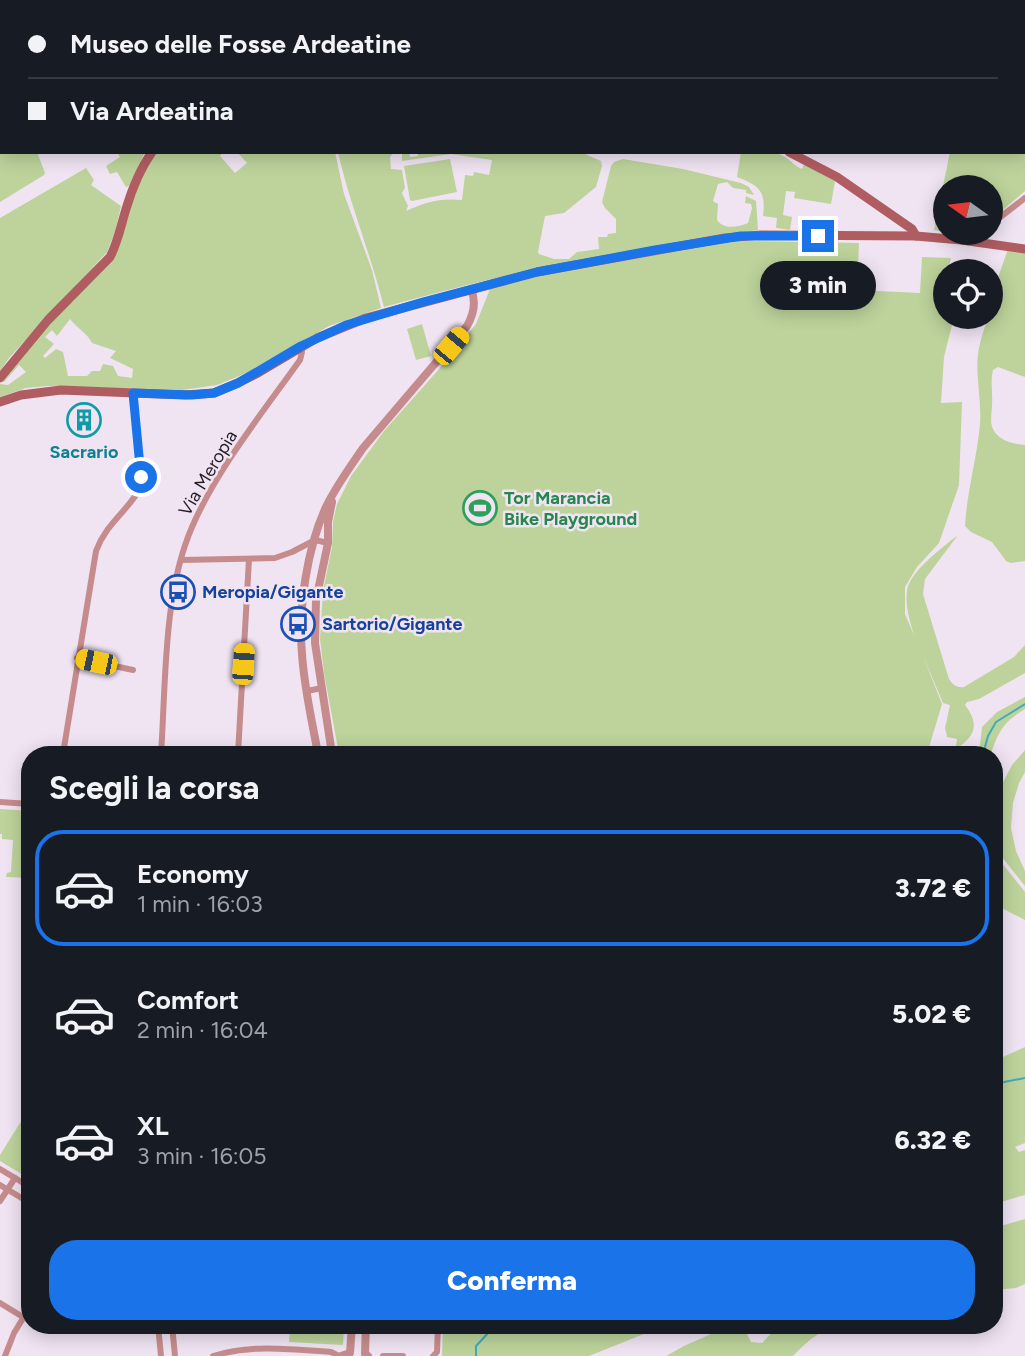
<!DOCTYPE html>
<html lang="it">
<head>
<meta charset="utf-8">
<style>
  :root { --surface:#171b24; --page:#242831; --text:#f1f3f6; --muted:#9ea1a6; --line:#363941; --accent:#1a73e8 }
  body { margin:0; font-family:Figtree,sans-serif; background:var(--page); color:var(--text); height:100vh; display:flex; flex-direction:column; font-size:26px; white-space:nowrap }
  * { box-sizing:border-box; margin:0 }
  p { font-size:23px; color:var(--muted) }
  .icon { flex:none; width:38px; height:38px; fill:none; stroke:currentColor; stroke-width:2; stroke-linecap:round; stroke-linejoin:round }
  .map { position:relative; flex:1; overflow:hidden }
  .details { position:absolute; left:21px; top:746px; width:982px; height:588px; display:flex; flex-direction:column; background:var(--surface); border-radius:28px; box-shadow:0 4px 18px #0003 }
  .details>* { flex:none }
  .guide { position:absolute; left:0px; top:0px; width:1026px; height:154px; box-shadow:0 4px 18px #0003; display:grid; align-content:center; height:154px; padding:0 28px; background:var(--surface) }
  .needle { width:46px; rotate:284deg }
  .tools { position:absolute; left:933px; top:175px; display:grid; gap:14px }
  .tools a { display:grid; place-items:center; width:70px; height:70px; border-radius:50%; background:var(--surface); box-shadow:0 4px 18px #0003; font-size:35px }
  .end { position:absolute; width:32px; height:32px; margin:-16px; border:9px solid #1a73e8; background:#fff; box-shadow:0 0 0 4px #fff }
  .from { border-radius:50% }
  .bubble { position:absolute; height:49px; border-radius:24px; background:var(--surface); box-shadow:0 4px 18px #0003; font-size:23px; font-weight:800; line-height:49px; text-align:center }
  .car { position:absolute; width:21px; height:42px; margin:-21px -10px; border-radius:9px; box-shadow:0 0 5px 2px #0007; background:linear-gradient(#f5c518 24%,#345 0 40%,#f5c518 0 76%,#345 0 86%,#f5c518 0) }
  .guide b { display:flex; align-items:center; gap:24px; height:66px; font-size:26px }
  .guide b+b { border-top:2px solid var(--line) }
  .guide i { width:18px; height:18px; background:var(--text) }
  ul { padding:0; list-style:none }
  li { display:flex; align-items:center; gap:21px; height:116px; margin:0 14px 10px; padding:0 14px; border:4px solid transparent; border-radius:28px }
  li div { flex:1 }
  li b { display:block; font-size:26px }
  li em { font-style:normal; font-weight:800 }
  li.on { border-color:var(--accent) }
  li>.icon { width:63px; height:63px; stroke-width:1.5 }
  h2 { padding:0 28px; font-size:32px; line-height:84px }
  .cta { display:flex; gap:14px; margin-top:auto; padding:14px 28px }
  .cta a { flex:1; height:80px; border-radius:28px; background:var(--accent); color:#fff; font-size:28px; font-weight:800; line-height:80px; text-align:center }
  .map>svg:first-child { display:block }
  .green { fill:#bdd39b; fill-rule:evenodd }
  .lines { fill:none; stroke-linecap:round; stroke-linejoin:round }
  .stream { stroke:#40aabd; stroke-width:2 }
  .minor { stroke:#c68c8d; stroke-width:6 }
  .tertiary { stroke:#c68c8d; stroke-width:8 }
  .secondary { stroke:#b05d62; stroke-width:9 }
  .route { stroke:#1a73e8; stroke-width:9 }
  .labels { text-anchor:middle; stroke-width:5; stroke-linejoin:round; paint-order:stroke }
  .culture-label { font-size:18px; font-weight:bold; fill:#0d838f; stroke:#f0e4f3 }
  .street-label { font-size:18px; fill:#221e23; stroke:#f0e4f3 }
  .leisure-label { font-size:18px; font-weight:bold; fill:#27864d; stroke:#f0e4f3; text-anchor:start }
  .transit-label { font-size:18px; font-weight:bold; fill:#164399; stroke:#f0e4f3; text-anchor:start }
</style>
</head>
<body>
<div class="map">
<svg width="1025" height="1356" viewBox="0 0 1025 1356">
  <rect width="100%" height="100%" fill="#f0e4f3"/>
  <g class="green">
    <polygon points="1025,79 1025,191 991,220 990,187 945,187 945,232 934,230 950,152 1024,152 1024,80"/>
    <polygon points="2,138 2,152 37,152 45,173 44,175 0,202 0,139"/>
    <polygon points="117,152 145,152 129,186 126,187 117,172 110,174 106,166 120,157"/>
    <path d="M155,152H223L220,156L235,173L247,163L237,152H335L344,194L372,270L381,308L329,326L244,374L217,385L182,390L48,386L26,388L0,397V384L8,385L26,372L19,365L4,382L0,381L67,303L74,301L75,296L106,265L131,199ZM70,319C77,328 87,333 92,343L116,351L110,358L133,369L132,378L118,376L113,366L103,364L100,371H92L87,376H68L63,352L56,349L45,358L43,356L54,344L45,337L52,330L57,336Z"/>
    <path d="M338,152H394L390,157L391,169L402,170L405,188L402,193L408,206L406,211C427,202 438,198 462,200L465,175L473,176L474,172L489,175L492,160L451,154L402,161V152H409L410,157L418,156V152H585L587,155L601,161L602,166L596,187L564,213L545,216L538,252L539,254L554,259H569L577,252L599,249L598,237H607L608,234L616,233V219L605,208L602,202L611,166L614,162L623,159L683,169L741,183L749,187L754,195L746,193V190L733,188L727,182L718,184L713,201L718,204L717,220C724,230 738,227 748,223L752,208L751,204L745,203L746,196L756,201L758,230C632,248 507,272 384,307C371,255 350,205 338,152Z"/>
    <path d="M741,152C756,152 775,149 788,159C793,163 795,166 802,169L804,164L835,181L831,204L794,198L795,192L786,191L783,215L792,217L790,230L776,228L777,218L763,216C766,191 760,186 737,177Z"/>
    <polygon points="450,159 457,192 412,201 410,200 404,166"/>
    <polygon points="86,168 94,180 91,185 121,206 115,232 107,252 9,358 0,371 0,218"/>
    <path d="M745,241L859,243L857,290L920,293L922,257L951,258L948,271H945V317H954L944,357L941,403L962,402L959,485L939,543L917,567L905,587V614L914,635C910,621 905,607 907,591C909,572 943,547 958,535L925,579L923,594L949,679C953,685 957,688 964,687L1014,657L1025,645V673L979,699L967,702L965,705C978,722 977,734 960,746H956L957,739L947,737L945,728L950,705L943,703L923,656L942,704L927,754H339L324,673L320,639L323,591L332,547L333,522L337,504L351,476L384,431L440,368L476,324L490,289L528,278L710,244Z"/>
    <path d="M1008,249L1025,252V377L998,367L993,370C990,382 993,393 992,404C992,411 990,420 992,427C997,440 1012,444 1025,445V561L1011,563L1006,561L992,542L971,532L965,526C967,491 977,458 980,424C982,399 974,372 979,348C981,337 985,327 988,317H990L991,310L996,290L994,289Z"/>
    <polygon points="422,324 431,356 416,360 407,329"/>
    <path d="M1025,697V709C1004,722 999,730 991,754H979L982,727L997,712Z"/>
    <polygon points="1025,750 1025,772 1019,783 1013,803 1011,828 1016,851 1025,871 1025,886 994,847 994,795 999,790 1012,765"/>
    <polygon points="0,809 30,811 30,878 6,877 7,873 11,872 13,840 2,839 2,834 0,834"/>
    <polygon points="994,853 1025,892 1025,920 994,904"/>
    <polygon points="1025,1047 1025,1143 1015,1147 1019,1152 1025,1150 1025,1195 994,1204 994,1061"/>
    <polygon points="30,1107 30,1179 0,1161 0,1155"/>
    <polygon points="1025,1219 1025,1284 1016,1288 994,1290 994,1228"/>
    <polygon points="290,1325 344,1325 343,1345 289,1342"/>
    <polygon points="443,1325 666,1325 589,1356 442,1356"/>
    <path d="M779,1325H842C818,1331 810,1339 793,1356H666L684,1346L729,1326L745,1330L751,1342L762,1343Z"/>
  </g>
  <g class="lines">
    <g class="stream">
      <polyline points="983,754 988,736 996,722 1025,704"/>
      <polyline points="994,1084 1025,1078"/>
      <polyline points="476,1356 476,1346 490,1331 491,1325"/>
    </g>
    <g class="minor">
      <polyline points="990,225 1025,198"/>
      <polyline points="970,241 980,233"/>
      <polyline points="181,560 275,558 292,552 315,540 328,543"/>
      <polyline points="77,658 133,670"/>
      <polyline points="307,691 322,688"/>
      <path d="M63,754L96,551C107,522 128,511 141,487L133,393"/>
      <path d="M161,754C166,682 163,594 192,527C217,469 263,412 300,360L302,352L301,346"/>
      <polyline points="238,754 249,559"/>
      <polyline points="0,802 30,804"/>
      <polyline points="0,1169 30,1187"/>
      <polyline points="0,1185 30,1203"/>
      <polyline points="0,1201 15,1178"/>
      <polyline points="0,1303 23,1317"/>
      <polyline points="158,1325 161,1356"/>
      <polyline points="172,1325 175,1356"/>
      <polyline points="5,1356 14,1333 30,1307"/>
      <path d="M213,1356C251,1344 291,1349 331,1352L339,1356"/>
      <polyline points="383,1356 403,1356"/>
      <polyline points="433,1356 437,1352 438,1325"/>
    </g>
    <g class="tertiary">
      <polyline points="272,2 276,0"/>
      <polyline points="332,502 328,522 328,543 316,600 315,643 332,754"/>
      <path d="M318,754C312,721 304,687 302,654C298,609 307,548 326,507C336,486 350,467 363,448L467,326C474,314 476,301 471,289"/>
      <polyline points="366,1325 365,1354 368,1356"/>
      <polyline points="341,1356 350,1353 352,1325"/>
    </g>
    <g class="secondary">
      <polyline points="550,0 554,2"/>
      <polyline points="17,2 17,0"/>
      <polyline points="0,37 2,33"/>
      <polyline points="0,133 2,132"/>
      <polyline points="789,152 837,177 912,229 916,236"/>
      <path d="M0,378L48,320L110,257C118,242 121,225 126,209C132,189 140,169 152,152"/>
      <polyline points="0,402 21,395 61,390 185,395 214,393 238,383 258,373 317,338 366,318 537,272 725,238 761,235 916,236 961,240 1025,249"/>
    </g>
  </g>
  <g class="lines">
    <polyline class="route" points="141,477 133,393 192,395 214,393 238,383 301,346 346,325 423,302 537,272 655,250 741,236 818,236"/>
  </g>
  <defs>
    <g id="building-ring" transform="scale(1.75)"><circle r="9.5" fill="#f0e4f3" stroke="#0f9aa8" stroke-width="1.5"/><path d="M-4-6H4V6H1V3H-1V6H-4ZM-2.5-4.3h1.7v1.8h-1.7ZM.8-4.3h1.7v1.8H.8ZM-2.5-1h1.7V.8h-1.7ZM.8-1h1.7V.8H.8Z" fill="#0f9aa8"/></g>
    <g id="stadium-ring" transform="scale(1.75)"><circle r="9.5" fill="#f0e4f3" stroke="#2e9e5b" stroke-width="1.5"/><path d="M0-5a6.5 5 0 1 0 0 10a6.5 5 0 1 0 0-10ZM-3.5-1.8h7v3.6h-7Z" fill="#2e9e5b"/></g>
    <g id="bus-ring" transform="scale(1.75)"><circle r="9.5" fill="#f0e4f3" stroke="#1a4fb4" stroke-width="1.5"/><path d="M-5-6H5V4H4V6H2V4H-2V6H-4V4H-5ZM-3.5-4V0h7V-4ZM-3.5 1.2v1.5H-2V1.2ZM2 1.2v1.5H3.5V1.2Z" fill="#1a4fb4"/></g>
  </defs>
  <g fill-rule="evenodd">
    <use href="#building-ring" x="84" y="420"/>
    <use href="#stadium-ring" x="480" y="508"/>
    <use href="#bus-ring" x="178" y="592"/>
    <use href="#bus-ring" x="298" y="624"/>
  </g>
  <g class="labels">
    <g class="culture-label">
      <text x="84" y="458">Sacrario</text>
    </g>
    <g class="street-label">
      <text transform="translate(208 473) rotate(-59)" y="6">Via Meropia</text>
    </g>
    <g class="leisure-label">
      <text x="504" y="504">Tor Marancia<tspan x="504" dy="21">Bike Playground</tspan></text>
    </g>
    <g class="transit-label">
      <text x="202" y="598">Meropia/Gigante</text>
      <text x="322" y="630">Sartorio/Gigante</text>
    </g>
  </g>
</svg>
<div class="tools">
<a><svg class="needle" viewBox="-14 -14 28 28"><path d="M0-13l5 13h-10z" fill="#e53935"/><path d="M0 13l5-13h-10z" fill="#9ea1a6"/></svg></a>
<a><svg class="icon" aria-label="locate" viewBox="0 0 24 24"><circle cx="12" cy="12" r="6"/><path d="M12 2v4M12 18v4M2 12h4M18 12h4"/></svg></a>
</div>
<i class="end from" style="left:141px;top:477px"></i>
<i class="end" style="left:818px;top:236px"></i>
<div class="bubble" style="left:760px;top:261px;width:116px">3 min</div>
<i class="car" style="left:451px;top:346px;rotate:40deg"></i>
<i class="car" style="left:96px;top:662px;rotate:282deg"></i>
<i class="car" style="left:243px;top:664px;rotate:4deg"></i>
<div class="guide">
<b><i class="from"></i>Museo delle Fosse Ardeatine</b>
<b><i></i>Via Ardeatina</b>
</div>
<section class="details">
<h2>Scegli la corsa</h2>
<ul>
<li class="on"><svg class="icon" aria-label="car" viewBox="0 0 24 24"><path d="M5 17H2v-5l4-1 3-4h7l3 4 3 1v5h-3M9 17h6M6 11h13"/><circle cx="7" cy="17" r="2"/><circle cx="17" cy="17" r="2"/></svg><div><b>Economy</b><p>1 min · 16:03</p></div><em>3.72 €</em></li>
<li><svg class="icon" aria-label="car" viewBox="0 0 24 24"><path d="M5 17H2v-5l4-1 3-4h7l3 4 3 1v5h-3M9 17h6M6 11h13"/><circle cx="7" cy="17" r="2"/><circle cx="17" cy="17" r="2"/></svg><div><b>Comfort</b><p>2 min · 16:04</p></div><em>5.02 €</em></li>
<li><svg class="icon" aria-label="car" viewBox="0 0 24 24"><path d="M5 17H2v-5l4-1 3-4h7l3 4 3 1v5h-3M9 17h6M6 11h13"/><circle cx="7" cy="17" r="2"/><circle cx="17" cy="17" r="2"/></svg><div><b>XL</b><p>3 min · 16:05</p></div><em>6.32 €</em></li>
</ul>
<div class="cta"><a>Conferma</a></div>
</section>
</div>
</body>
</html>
